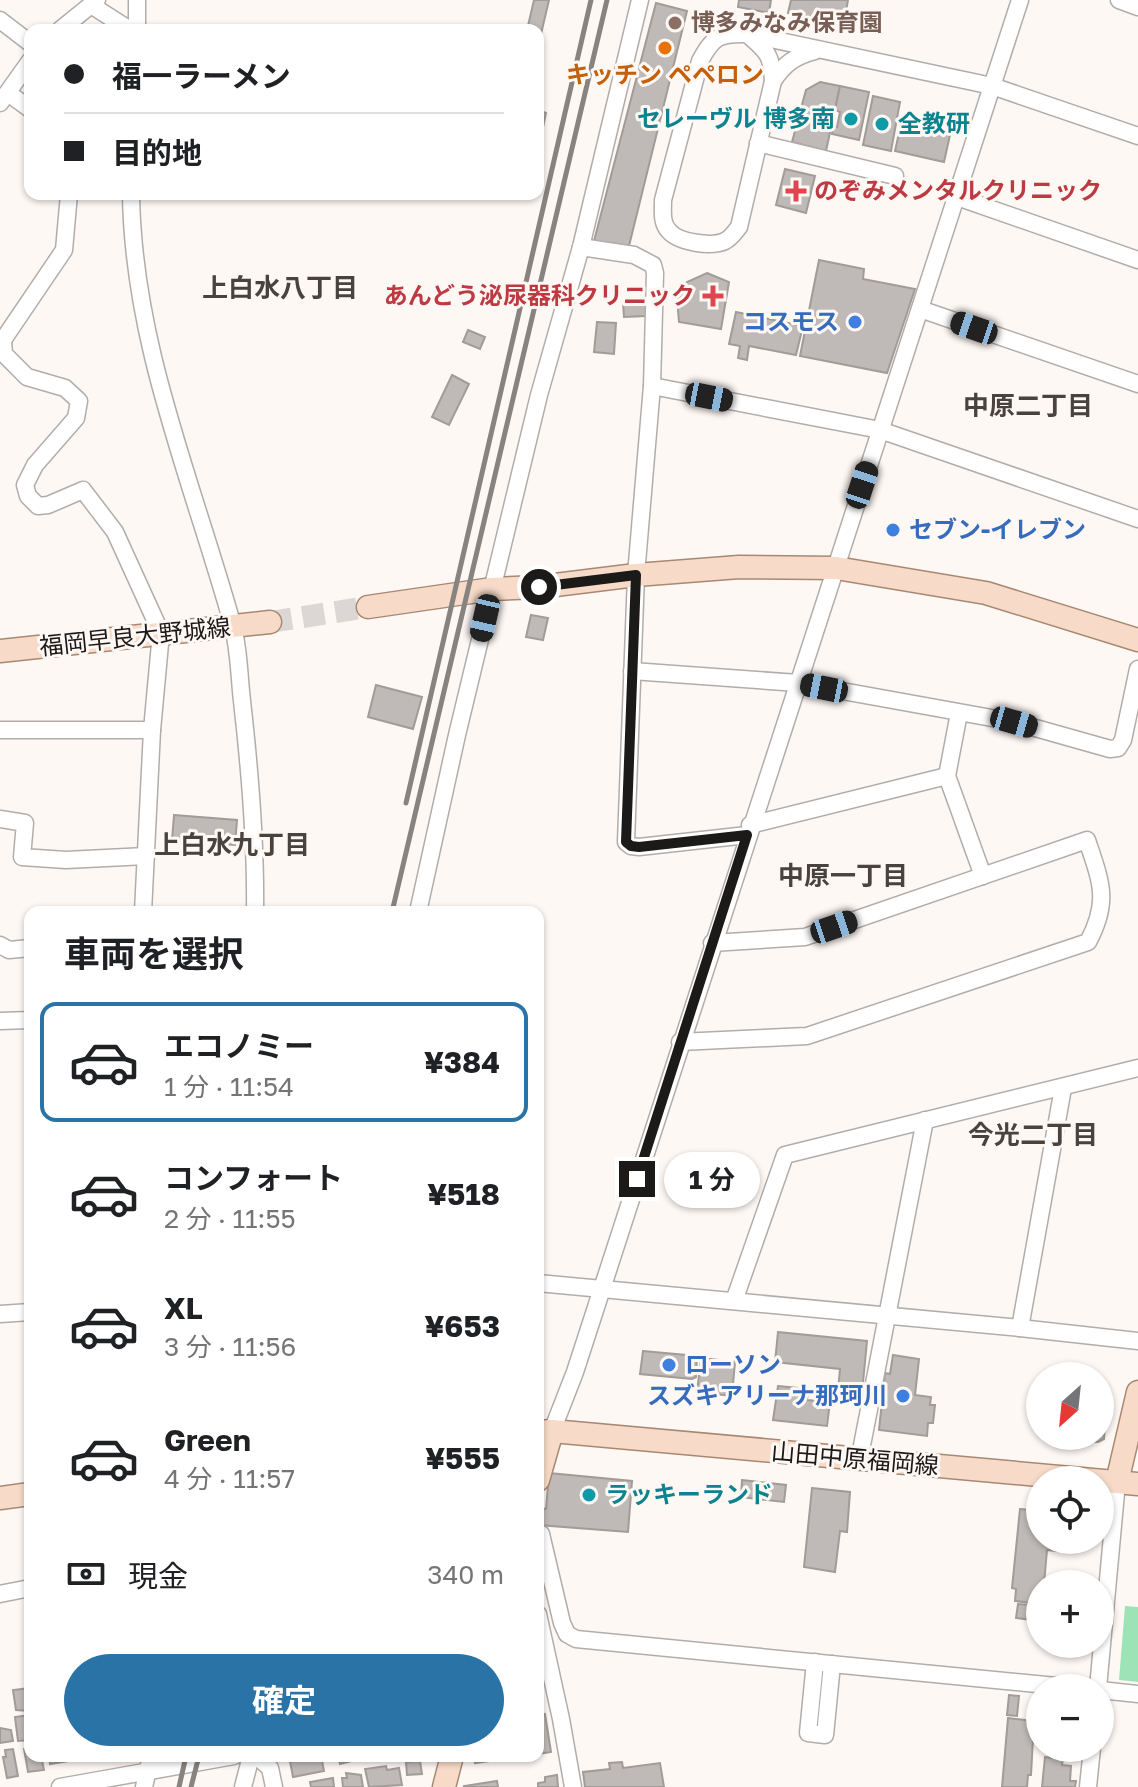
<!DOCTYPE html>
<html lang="ja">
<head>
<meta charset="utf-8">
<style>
  :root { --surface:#fff; --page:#f6f6f6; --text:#202124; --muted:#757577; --line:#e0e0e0; --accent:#2973a7 }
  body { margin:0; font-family:"Golos Text","Noto Sans JP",sans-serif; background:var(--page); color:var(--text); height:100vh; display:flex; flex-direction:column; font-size:30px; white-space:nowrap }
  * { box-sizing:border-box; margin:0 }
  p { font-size:26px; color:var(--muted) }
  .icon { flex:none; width:44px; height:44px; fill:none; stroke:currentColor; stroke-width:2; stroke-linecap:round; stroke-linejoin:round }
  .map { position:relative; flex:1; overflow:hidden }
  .side { position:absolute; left:24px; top:906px; width:520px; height:856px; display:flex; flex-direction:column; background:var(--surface); border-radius:16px; box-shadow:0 2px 6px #0004 }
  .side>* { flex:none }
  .guide { position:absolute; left:24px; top:24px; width:520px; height:176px; border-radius:16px; box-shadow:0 2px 6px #0004; display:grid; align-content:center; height:176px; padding:0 40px; background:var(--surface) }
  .needle { width:52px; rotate:207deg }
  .fabs { position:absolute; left:1026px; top:1362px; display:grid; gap:16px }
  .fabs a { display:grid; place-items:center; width:88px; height:88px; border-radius:50%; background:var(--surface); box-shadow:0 2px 6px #0004; font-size:40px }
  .end { position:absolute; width:36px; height:36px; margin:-18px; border:10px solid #1c1a19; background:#fff; box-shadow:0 0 0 4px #fff }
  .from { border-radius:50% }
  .bubble { position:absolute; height:56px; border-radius:28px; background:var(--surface); box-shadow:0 2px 6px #0004; font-size:26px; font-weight:700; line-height:56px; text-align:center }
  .car { position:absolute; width:24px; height:48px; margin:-24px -12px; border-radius:10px; box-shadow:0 0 6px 2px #0007; background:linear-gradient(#222 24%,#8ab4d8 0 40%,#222 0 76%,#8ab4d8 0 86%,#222 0) }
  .guide b { display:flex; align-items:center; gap:28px; height:76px; font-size:30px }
  .guide b+b { border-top:2px solid var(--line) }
  .guide i { width:20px; height:20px; background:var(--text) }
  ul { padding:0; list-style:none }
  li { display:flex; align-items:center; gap:24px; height:120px; margin:0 16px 12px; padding:0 24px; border:4px solid transparent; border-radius:16px }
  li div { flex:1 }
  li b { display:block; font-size:30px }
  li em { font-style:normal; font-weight:700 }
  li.selected { border-color:var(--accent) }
  li>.icon { width:72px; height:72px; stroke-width:1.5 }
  h2 { padding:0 40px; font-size:36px; line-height:96px }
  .pay { display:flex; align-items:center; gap:20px; height:88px; padding:0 40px; font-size:30px }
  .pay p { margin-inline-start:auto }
  .cta { display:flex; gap:16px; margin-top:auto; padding:16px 40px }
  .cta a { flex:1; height:92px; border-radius:48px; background:var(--accent); color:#fff; font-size:32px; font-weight:700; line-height:92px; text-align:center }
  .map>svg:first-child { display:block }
  .green { fill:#9ce4b6 }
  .building { fill:#bfbab7; stroke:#a19b99; stroke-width:2 }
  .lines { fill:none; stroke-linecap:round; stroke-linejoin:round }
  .major-tunnel { stroke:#dcd7d4; stroke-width:22; stroke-dasharray:22 11; stroke-linecap:butt }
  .minor-casing { stroke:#b2adaa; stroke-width:19 }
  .major-casing { stroke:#a78873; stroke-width:25 }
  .minor { stroke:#fff; stroke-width:16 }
  .major { stroke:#f7dbc8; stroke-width:22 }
  .rail { stroke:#878381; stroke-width:5 }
  .route { stroke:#1c1a19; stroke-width:10 }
  .education-dot { fill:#8d6e63; stroke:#fef8f5; stroke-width:3 }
  .food-dot { fill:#e8710a; stroke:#fef8f5; stroke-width:3 }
  .culture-dot { fill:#0f9aa8; stroke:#fef8f5; stroke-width:3 }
  .health-dot { fill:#e0444e; stroke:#fef8f5; stroke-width:3 }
  .shop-dot { fill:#3f7fe0; stroke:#fef8f5; stroke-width:3 }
  .labels { text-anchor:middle; stroke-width:6; stroke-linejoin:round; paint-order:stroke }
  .education-label { font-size:24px; font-weight:bold; fill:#785e54; stroke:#fef8f5; text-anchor:start }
  .food-label { font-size:24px; font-weight:bold; fill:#c56008; stroke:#fef8f5 }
  .culture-label { font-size:24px; font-weight:bold; fill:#0d838f; stroke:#fef8f5; text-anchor:start }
  .health-label { font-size:24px; font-weight:bold; fill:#be3a42; stroke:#fef8f5; text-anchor:start }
  .shop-label { font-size:24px; font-weight:bold; fill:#366cbe; stroke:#fef8f5; text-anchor:end }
  .street-label { font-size:24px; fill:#1c1a19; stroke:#fef8f5 }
  .neighbourhood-label { font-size:26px; font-weight:bold; fill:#484341; stroke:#fef8f5 }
</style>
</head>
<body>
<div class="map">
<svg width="1138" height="1787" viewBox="0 0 1138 1787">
  <rect width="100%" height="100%" fill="#fef8f5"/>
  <polygon class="green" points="1125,1606 1138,1607 1138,1682 1119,1680"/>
  <g class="building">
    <polygon points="534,0 549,0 538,47 538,30 527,30"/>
    <polygon points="739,0 771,0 769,13 738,7"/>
    <polygon points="791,0 848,0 844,23 788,13"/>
    <polygon points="656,3 687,11 628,250 594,241"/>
    <polygon points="820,82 840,86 826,151 792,142 806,90"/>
    <polygon points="840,86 869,92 859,140 832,134 833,126 837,127 840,112 835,110"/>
    <polygon points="873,96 900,102 891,151 863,145"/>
    <polygon points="538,110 546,113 538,151"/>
    <polygon points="903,115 952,126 944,162 895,151"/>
    <polygon points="785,169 815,176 806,213 776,205"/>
    <polygon points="819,260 864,269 863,279 915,289 887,373 800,356"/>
    <polygon points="707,273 729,282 721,329 679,322 677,298 681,288 687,282"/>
    <polygon points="646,302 646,316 624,317 623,303"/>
    <polygon points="736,312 803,326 796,355 749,346 747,360 738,358 740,346 729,344"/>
    <polygon points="597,322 616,323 614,354 594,352"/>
    <polygon points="468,330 485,337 480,349 463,342"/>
    <polygon points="452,375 469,384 449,425 432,417"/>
    <polygon points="531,615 548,618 543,640 526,637"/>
    <polygon points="376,685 422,697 413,729 368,717"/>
    <polygon points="174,815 237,820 235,845 172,840"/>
    <polygon points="778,1332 867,1341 861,1403 837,1401 840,1369 775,1362"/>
    <polygon points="643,1351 697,1356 696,1377 692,1379 640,1374"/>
    <polygon points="893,1355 919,1359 915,1395 931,1397 930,1405 935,1405 933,1423 928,1423 927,1436 879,1430 885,1373 890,1374"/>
    <polygon points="701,1358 735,1362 732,1396 697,1392"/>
    <polygon points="778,1386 808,1389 807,1400 830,1402 827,1426 773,1420"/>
    <polygon points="1100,1409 1106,1410 1104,1439 1098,1442 1079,1440 1078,1448 1069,1447 1070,1440 1059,1439 1059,1436 1100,1436"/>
    <polygon points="549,1473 632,1481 628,1532 538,1525 538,1508 546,1509"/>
    <polygon points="742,1480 786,1485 784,1502 741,1497"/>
    <polygon points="812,1488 850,1492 847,1532 840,1531 835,1572 804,1567"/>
    <polygon points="1020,1509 1040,1511 1040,1540 1067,1540 1066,1552 1047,1550 1044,1584 1040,1584 1040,1604 1015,1601 1016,1589 1012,1588"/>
    <polygon points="1018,1604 1040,1606 1040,1621 1016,1618"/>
    <polygon points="30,1688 29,1711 16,1710 13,1690"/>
    <polygon points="1009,1695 1019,1696 1017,1716 1007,1715"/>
    <polygon points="538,1710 540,1715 545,1714 551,1752 538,1754"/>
    <polygon points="30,1715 30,1740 18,1741 15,1717"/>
    <polygon points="1008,1718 1034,1721 1031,1775 1028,1775 1027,1787 1002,1787"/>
    <polygon points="0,1728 11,1730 13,1741 0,1743"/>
    <polygon points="29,1747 30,1747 30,1756 41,1756 44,1770 28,1772 24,1749"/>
    <polygon points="1070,1748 1069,1759 1063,1758 1062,1765 1071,1766 1070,1781 1076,1781 1075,1787 1042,1787 1045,1757 1061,1759 1062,1751 1045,1748"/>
    <polygon points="13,1749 18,1776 7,1778 3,1757 6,1757 5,1750"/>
    <polygon points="49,1756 68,1756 69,1761 50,1764"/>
    <polygon points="289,1756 321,1756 324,1771 293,1777"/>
    <polygon points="338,1756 359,1756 359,1759 340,1764"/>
    <polygon points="474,1756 523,1756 475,1763"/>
    <polygon points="420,1761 422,1774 407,1775 406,1762"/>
    <polygon points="622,1762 623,1768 660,1763 664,1787 585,1787 583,1772 610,1769 609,1763"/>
    <polygon points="386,1766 387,1770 399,1768 402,1785 369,1787 365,1769"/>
    <polygon points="346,1773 361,1775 363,1787 343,1787 342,1778 347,1778"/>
    <polygon points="557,1775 558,1787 538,1787 538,1783 545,1782 545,1777"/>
    <polygon points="333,1778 334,1787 311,1787 310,1782"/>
    <polygon points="497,1781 498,1787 464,1787 464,1786"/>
  </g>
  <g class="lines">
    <polyline class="major-tunnel" points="270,622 368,607"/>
    <g class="minor-casing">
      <g id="minor">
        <polyline points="1119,0 1138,7"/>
        <polyline points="91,5 130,30"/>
        <polyline points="0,20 30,43"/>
        <polyline points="60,30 97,0"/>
        <polyline points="137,30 137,0"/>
        <path d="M747,34C767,51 772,55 773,81L739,227C734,233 731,238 725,241C712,247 679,243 669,231C661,223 663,211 663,200L700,61C713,37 719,33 747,34L992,86L1138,136"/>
        <path d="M773,81C784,64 795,56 815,51"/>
        <polyline points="8,93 30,109"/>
        <polyline points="0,103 30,61"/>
        <polyline points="758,143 895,176"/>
        <path d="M131,194C133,344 192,480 232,623C239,647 239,675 242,701C250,771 256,841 255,912"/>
        <polyline points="957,197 1138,260"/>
        <polyline points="581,247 634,255 653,265 655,273 652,386 636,575 626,842 631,846 639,847 747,835"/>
        <polyline points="920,309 1138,384"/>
        <polyline points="0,340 3,340 4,354 27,377 65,388 79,401 76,418 35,465 25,485 28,496 38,506 48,505 83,490 115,532 161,633 152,730 143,912"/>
        <polyline points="3,340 64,250 69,194"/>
        <polyline points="652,386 880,430 1138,519"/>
        <polyline points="632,671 798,683 1014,722 1110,749 1118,748 1123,740 1138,669"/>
        <polyline points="0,730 152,730"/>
        <polyline points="947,776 983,876"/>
        <polyline points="0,819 25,823 22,857 66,860 146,856"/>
        <polyline points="750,825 947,776 959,713"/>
        <polyline points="418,912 457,735 539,395 581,247 640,0"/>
        <polyline points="0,945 9,950 30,948"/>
        <polyline points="0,1021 30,1020"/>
        <path d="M680,1042L807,1036L1088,942C1110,901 1101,882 1087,840L805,937L712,943"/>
        <polyline points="538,1283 1020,1328 1138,1341"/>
        <polyline points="734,1301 785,1155 1138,1068"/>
        <polyline points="0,1314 30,1312"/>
        <polyline points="1020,1328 1063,1088"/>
        <polyline points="552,1431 575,1372 1020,0"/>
        <polyline points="859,1461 925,1120"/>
        <polyline points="538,1533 541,1534 562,1623 567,1634 576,1639 1077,1688"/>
        <polyline points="0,1594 30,1588"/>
        <polyline points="538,1614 561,1719 573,1787"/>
        <polyline points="815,1662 808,1733 825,1735 832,1664"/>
        <polyline points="1098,1688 1117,1482"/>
        <polyline points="1100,1690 1138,1694"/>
        <polyline points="256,1756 270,1768 274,1787"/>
        <polyline points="60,1787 234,1756"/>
        <polyline points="144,1787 151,1756"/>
        <polyline points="243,1787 251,1756"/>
        <polyline points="1088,1787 1092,1748"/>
      </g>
    </g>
    <g class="major-casing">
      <g id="major">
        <polyline points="368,607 492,589 539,587 636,575 739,567 836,568 986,593 1138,640"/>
        <polyline points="0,651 270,622"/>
        <polyline points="538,1432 552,1431 1138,1484"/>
        <polyline points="538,1480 552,1431"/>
        <polyline points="1117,1482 1138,1392"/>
        <polyline points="0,1498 30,1494"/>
        <polyline points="444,1787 452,1756"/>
      </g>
    </g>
    <use href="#minor" class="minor"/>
    <use href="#major" class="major"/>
    <g class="rail">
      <polyline points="406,803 591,0"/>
      <polyline points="392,912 607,0"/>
      <polyline points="179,1787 186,1756"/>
      <polyline points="191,1787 199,1756"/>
    </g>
  </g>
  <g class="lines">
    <polyline class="route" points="539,587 636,575 626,842 631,846 639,847 747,835 637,1179"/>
  </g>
  <circle class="education-dot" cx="675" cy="23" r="8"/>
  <circle class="food-dot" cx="665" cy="48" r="8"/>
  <g class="culture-dot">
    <circle cx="851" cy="119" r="8"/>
    <circle cx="882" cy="124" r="8"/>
    <circle cx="589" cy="1495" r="8"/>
  </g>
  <g class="health-dot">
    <path d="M792 179h8v8h8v8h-8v8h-8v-8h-8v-8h8z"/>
    <path d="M709 284h8v8h8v8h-8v8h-8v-8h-8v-8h8z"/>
  </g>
  <g class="shop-dot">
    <circle cx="855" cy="322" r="8"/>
    <circle cx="893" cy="530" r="8"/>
    <circle cx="669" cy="1365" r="8"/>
    <circle cx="903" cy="1396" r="8"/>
  </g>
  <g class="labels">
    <g class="education-label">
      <text x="691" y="31">博多みなみ保育園</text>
    </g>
    <g class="food-label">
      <text x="665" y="83">キッチン ペペロン</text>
    </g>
    <g class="culture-label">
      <text x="835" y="127" text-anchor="end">セレーヴル 博多南</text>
      <text x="898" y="132">全教研</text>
      <text x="605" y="1503">ラッキーランド</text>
    </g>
    <g class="health-label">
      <text x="814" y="199">のぞみメンタルクリニック</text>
      <text x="695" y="304" text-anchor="end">あんどう泌尿器科クリニック</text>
    </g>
    <g class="shop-label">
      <text x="839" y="330">コスモス</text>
      <text x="909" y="538" text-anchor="start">セブン-イレブン</text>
      <text x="685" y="1373" text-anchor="start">ローソン</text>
      <text x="887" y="1404">スズキアリーナ那珂川</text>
    </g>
    <g class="street-label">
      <text transform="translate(135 637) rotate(-6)" y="8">福岡早良大野城線</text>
      <text transform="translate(855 1459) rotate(5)" y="8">山田中原福岡線</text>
    </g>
    <g class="neighbourhood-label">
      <text x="280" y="297">上白水八丁目</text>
      <text x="1028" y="415">中原二丁目</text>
      <text x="232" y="854">上白水九丁目</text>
      <text x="843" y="885">中原一丁目</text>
      <text x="1033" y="1144">今光二丁目</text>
    </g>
  </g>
</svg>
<div class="fabs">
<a><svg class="needle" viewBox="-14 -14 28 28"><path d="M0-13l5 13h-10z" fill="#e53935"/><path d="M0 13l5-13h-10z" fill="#757577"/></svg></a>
<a><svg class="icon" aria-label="locate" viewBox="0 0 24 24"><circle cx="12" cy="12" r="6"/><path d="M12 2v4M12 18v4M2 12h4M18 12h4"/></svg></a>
<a>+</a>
<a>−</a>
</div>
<i class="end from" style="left:539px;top:587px"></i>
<i class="end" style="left:637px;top:1179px"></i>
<div class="bubble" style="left:664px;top:1152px;width:96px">1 分</div>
<i class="car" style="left:974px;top:328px;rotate:289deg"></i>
<i class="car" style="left:709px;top:397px;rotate:101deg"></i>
<i class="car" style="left:862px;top:485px;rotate:18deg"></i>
<i class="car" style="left:485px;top:618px;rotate:193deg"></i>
<i class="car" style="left:824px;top:688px;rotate:281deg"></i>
<i class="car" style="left:1014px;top:722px;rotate:106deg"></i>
<i class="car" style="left:834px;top:927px;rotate:71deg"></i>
<div class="guide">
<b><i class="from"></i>福一ラーメン</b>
<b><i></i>目的地</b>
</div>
<section class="side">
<h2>車両を選択</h2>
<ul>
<li class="selected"><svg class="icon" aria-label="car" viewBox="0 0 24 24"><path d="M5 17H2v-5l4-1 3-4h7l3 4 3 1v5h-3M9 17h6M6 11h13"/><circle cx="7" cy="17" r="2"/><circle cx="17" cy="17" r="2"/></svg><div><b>エコノミー</b><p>1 分 · 11:54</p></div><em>¥384</em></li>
<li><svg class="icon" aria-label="car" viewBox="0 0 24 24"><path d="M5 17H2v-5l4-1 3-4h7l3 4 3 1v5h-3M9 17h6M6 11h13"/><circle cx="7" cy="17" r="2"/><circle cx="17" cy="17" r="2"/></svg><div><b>コンフォート</b><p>2 分 · 11:55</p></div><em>¥518</em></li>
<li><svg class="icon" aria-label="car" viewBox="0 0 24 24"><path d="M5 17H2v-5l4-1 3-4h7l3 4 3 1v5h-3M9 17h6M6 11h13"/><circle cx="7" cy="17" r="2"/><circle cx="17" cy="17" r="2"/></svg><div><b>XL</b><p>3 分 · 11:56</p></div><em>¥653</em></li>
<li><svg class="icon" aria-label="car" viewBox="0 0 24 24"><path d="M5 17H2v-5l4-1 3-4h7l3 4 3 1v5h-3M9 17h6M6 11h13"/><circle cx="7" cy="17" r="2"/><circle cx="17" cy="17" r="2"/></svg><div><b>Green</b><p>4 分 · 11:57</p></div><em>¥555</em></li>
</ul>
<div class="pay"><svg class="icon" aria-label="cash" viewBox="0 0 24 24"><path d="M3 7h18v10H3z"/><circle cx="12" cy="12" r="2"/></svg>現金<p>340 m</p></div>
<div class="cta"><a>確定</a></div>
</section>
</div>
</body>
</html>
